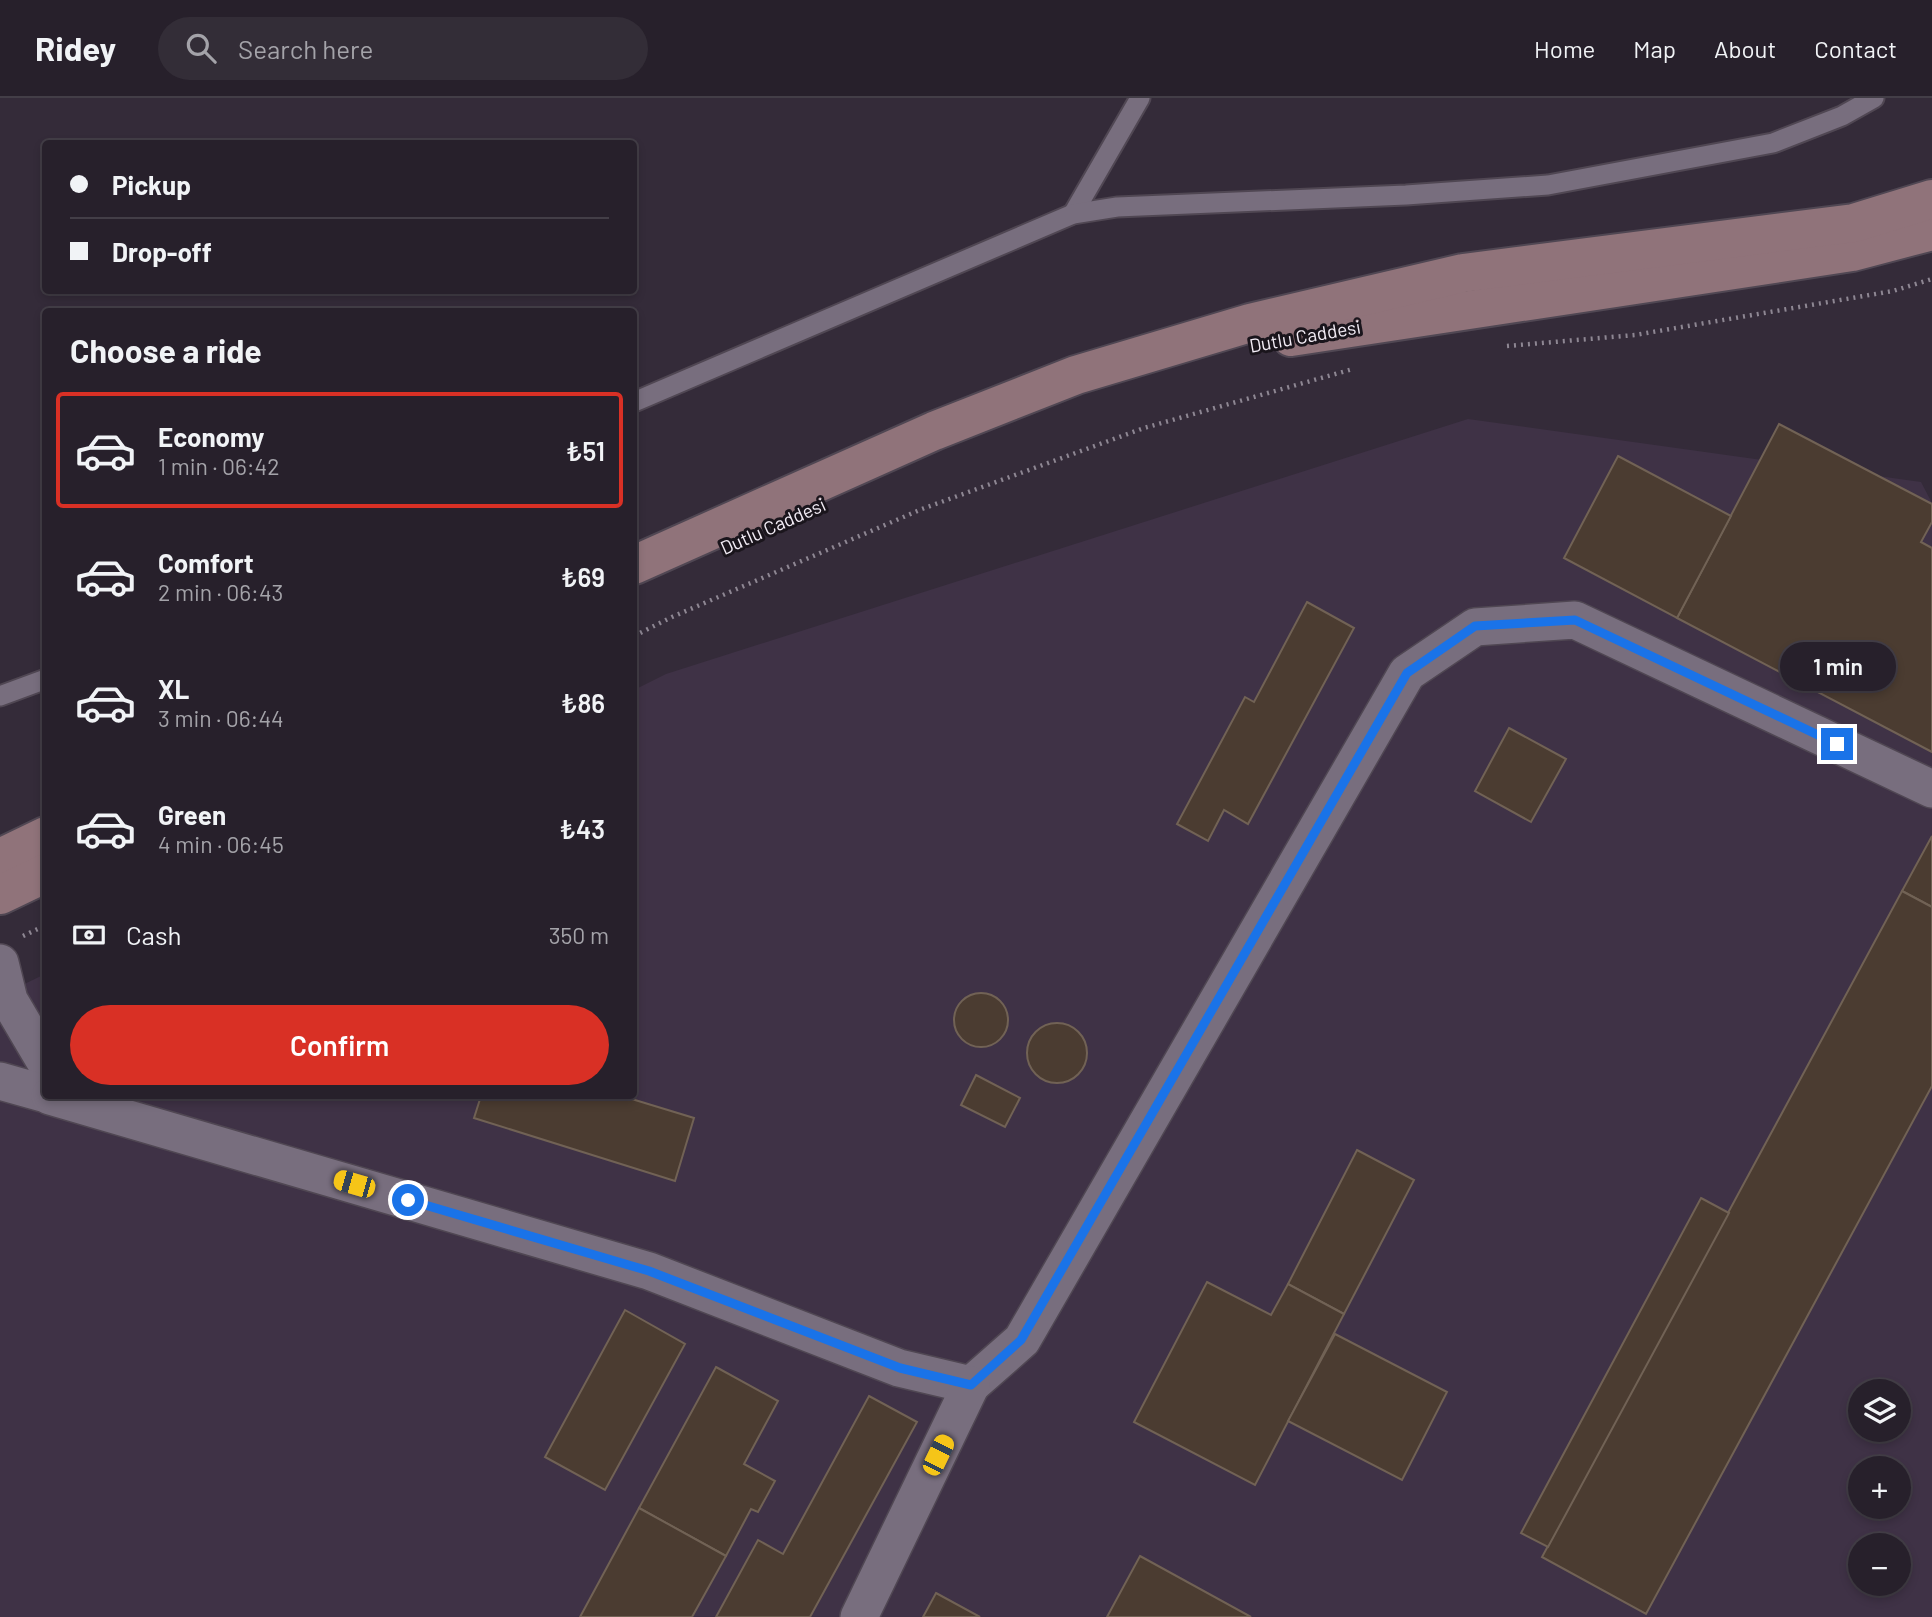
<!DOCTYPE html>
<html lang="en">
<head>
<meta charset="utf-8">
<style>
  :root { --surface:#27202b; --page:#332d37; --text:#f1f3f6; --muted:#a4a3a9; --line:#433e47; --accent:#d93025 }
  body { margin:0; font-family:Barlow,sans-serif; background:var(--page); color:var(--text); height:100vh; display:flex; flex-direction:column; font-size:26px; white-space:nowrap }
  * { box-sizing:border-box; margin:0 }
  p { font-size:23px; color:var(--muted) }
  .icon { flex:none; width:38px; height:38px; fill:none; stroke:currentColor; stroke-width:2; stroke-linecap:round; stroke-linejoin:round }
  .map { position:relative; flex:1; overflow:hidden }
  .panel { position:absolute; left:42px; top:210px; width:595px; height:791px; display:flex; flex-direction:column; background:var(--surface); border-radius:7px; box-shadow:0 4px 10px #0003,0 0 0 2px var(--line) }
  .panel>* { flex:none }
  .guide { position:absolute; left:42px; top:42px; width:595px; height:154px; border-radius:7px; box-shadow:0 4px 10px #0003,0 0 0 2px var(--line); display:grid; align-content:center; height:154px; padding:0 28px; background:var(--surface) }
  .controls { position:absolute; left:1848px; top:1281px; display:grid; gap:14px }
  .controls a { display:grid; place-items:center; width:63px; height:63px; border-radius:50%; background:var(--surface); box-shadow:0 4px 10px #0003,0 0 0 2px var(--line); font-size:35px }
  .end { position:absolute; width:32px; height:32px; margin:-16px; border:9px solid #1a73e8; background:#fff; box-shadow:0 0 0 4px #fff }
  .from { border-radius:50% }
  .bubble { position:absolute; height:49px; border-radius:24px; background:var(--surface); box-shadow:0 4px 10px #0003,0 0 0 2px var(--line); font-size:23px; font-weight:600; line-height:49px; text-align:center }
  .car { position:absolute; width:21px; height:42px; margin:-21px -10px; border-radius:9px; box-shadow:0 0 5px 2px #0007; background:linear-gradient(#f5c518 24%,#345 0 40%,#f5c518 0 76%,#345 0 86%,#f5c518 0) }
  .guide b { display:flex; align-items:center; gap:24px; height:66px; font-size:26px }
  .guide b+b { border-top:2px solid var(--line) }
  .guide i { width:18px; height:18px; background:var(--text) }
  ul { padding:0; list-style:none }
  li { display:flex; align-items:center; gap:21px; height:116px; margin:0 14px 10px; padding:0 14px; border:4px solid transparent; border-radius:7px }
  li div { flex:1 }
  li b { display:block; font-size:26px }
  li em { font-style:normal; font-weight:600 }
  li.selected { border-color:var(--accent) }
  li>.icon { width:63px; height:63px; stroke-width:1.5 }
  h2 { padding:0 28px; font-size:32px; line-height:84px }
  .pay { display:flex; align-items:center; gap:18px; height:77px; padding:0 28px; font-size:26px }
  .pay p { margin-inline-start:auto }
  .primary-button { display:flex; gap:14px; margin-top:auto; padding:14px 28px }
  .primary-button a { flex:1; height:80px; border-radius:42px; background:var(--accent); color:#fff; font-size:28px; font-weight:600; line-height:80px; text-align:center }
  header { display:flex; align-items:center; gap:42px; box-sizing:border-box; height:98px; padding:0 35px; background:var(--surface); border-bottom:2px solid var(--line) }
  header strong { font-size:33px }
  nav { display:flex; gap:38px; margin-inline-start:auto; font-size:24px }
  .search { width:490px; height:63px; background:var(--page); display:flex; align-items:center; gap:18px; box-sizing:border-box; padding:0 24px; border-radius:38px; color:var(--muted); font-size:26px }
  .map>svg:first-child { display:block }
  .built { fill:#3f3246; fill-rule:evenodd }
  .building { fill:#4b3c31; stroke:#716255; stroke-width:2 }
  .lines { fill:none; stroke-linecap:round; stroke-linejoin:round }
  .lane-casing { stroke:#504753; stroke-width:23 }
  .street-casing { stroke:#504753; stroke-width:40 }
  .secondary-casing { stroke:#504753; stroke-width:42 }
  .path { stroke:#8e8793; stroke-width:4.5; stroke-dasharray:2 5; stroke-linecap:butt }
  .lane { stroke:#786e7e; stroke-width:19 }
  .street { stroke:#786e7e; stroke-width:37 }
  .secondary { stroke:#90737a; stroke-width:38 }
  .route { stroke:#1a73e8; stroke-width:9 }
  .labels { text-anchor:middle; stroke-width:6; stroke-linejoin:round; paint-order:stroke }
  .street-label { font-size:19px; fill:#f3edf6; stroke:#1a151c }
</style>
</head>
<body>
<header>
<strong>Ridey</strong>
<div class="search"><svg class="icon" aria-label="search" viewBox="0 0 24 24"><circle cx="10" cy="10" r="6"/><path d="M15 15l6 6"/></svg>Search here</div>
<nav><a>Home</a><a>Map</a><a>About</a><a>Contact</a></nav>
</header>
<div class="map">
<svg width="1932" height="1519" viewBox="0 0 1932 1519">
  <rect width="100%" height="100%" fill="#342b39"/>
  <path class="built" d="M1468,321L1921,384L1932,405V1519H0V898L45,876L46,998H634V592L666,576ZM1860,1293H1899V1332H1860ZM1860,1370H1899V1409H1860ZM1860,1447H1899V1486H1860Z"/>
  <g class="building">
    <polygon points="1779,326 1932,406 1932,424 1921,444 1932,450 1932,654 1677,520"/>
    <polygon points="1618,358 1731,418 1677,520 1564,460"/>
    <polygon points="1307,504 1354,530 1248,726 1224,712 1208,743 1177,726 1245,599 1254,604"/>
    <polygon points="1509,630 1566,661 1531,724 1475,693"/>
    <polygon points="1932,738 1932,809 1902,793"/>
    <polygon points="1902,793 1932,809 1932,988 1646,1516 1542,1459"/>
    <circle cx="981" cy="922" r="27"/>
    <circle cx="1057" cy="955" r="30"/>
    <polygon points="976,977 1020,1000 1005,1029 961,1007"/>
    <polygon points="481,998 622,998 694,1020 675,1083 474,1020"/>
    <polygon points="1357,1052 1414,1082 1344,1216 1288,1186"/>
    <polygon points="1701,1100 1729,1115 1548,1449 1521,1435"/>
    <polygon points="1207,1184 1271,1217 1288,1186 1344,1216 1255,1387 1134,1324"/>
    <polygon points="625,1212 685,1246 605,1392 545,1359"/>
    <polygon points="1335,1236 1447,1294 1402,1382 1288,1323"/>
    <polygon points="716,1269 778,1303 744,1366 775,1383 758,1414 751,1411 726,1458 639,1410"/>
    <polygon points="869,1298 917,1324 810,1519 716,1519 758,1442 783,1456"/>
    <polygon points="639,1410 726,1458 692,1519 580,1519"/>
    <polygon points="1140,1458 1251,1519 1107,1519"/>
    <polygon points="936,1495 980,1519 923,1519"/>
  </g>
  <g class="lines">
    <g class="lane-casing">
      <g id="lane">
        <polyline points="1073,116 1140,0"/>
        <polyline points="634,304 1073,116 1117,109 1406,97 1548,87 1773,45 1842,18 1874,0"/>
        <polyline points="0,598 46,581"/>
      </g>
    </g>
    <g class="street-casing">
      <g id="street">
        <polyline points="0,865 9,902 46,965"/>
        <polyline points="0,983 46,996"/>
        <polyline points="50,998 649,1173 899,1270 971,1287 1022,1242 1407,575 1475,529 1575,522 1932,691"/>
        <polyline points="859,1519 971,1287"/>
      </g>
    </g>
    <g class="secondary-casing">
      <g id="secondary">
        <polyline points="1291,239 1852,154 1932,133"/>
        <polyline points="634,467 934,333 1076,277 1250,225 1463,175 1854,125 1932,101"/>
        <polyline points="0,760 46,738"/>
        <polyline points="0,797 46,775"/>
      </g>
    </g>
    <g class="path">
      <polyline points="1507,248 1635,237 1893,193 1932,181"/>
      <polyline points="634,538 672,519 922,411 1144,330 1353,271"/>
      <polyline points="23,838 46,827"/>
    </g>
    <use href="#lane" class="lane"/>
    <use href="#street" class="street"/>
    <use href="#secondary" class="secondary"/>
  </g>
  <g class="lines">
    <polyline class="route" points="408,1102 649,1173 900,1270 971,1287 1021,1242 1407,575 1475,528 1575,522 1837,646"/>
  </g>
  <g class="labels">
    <g class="street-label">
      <text transform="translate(1305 238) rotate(-10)" y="7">Dutlu Caddesi</text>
      <text transform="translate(773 428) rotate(-24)" y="7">Dutlu Caddesi</text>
    </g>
  </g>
</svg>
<div class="controls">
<a><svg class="icon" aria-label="layers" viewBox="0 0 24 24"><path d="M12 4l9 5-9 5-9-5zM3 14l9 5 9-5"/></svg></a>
<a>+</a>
<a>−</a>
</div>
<i class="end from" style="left:408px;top:1102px"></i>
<i class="end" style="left:1837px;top:646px"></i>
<div class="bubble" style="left:1780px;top:544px;width:116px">1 min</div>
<i class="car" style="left:354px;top:1086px;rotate:286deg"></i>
<i class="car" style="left:938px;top:1357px;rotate:26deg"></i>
<div class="guide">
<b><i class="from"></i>Pickup</b>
<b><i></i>Drop-off</b>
</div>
<section class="panel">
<h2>Choose a ride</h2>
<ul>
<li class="selected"><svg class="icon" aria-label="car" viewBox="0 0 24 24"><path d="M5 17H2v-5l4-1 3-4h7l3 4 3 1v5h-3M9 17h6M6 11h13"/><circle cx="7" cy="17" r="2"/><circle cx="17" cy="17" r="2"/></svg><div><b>Economy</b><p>1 min · 06:42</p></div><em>₺51</em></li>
<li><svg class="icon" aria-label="car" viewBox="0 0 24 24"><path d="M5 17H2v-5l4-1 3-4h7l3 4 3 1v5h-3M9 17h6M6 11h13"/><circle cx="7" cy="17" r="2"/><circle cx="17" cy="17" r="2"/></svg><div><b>Comfort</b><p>2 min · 06:43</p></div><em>₺69</em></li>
<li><svg class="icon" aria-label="car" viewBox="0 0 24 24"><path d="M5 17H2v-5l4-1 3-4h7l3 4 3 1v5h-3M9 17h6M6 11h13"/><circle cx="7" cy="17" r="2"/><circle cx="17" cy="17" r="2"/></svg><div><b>XL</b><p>3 min · 06:44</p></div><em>₺86</em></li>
<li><svg class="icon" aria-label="car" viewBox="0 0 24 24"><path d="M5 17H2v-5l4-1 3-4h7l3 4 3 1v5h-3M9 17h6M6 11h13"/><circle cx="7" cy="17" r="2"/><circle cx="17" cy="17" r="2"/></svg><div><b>Green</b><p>4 min · 06:45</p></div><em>₺43</em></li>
</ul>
<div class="pay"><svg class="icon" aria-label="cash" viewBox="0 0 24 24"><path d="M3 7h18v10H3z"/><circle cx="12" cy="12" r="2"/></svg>Cash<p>350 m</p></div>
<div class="primary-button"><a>Confirm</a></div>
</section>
</div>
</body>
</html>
